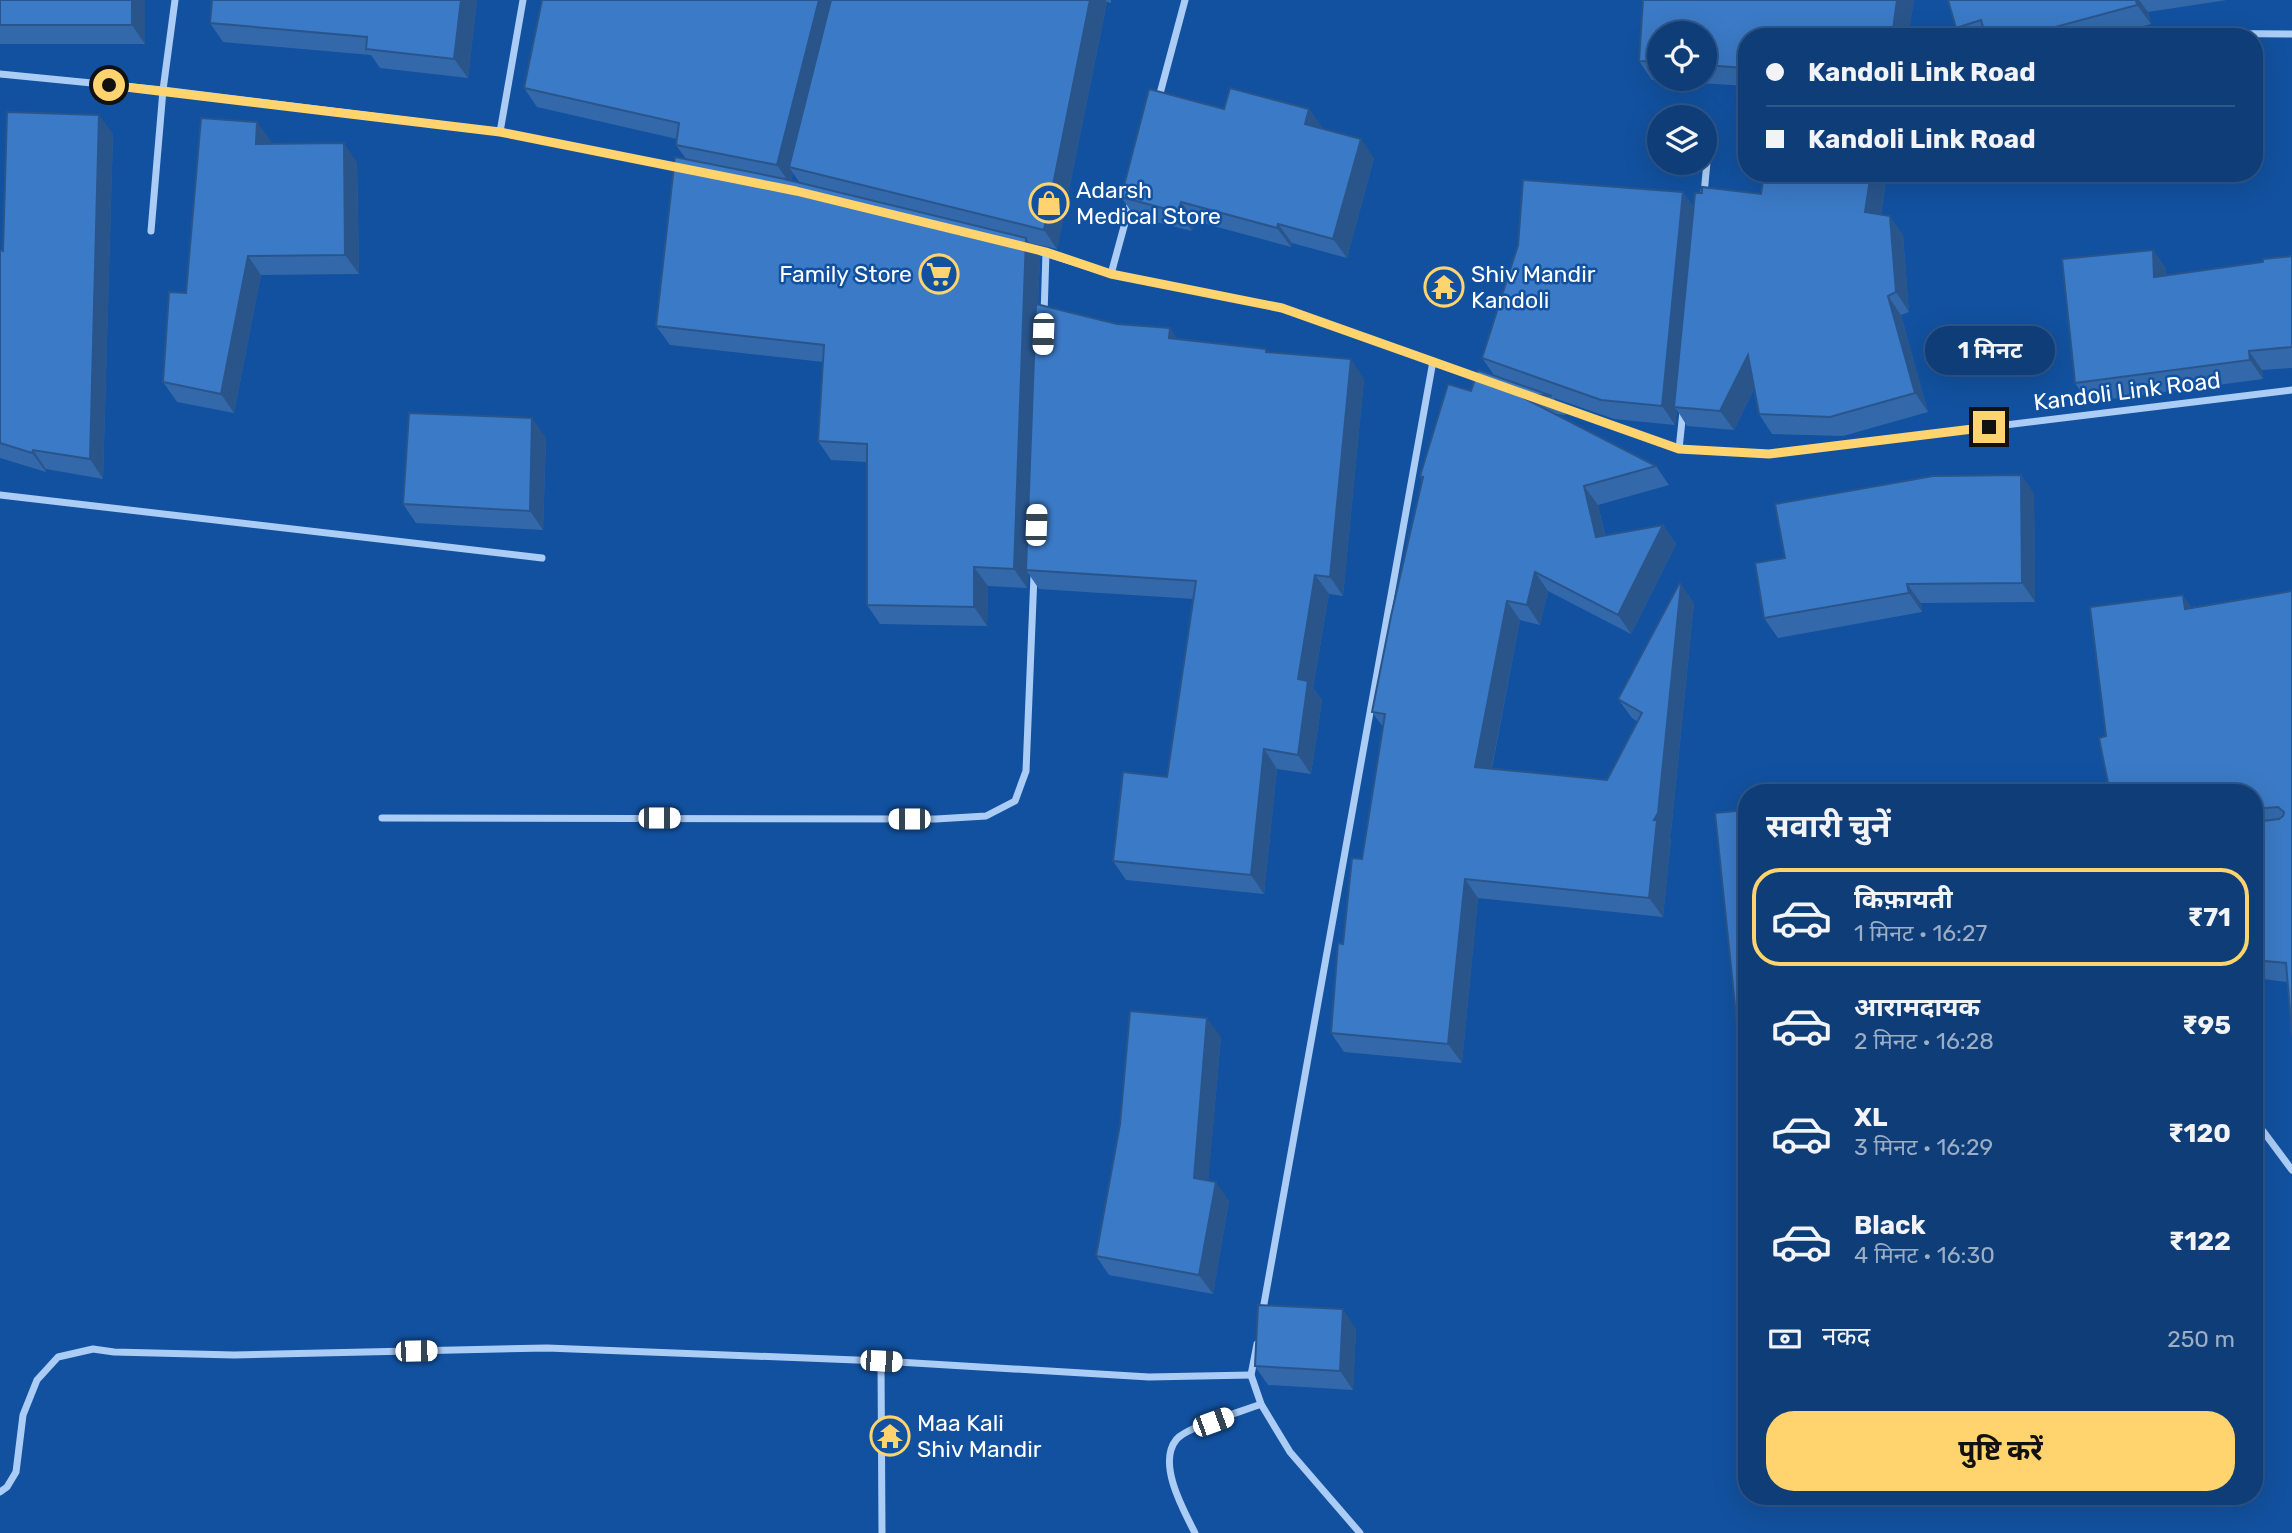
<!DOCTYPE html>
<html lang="hi">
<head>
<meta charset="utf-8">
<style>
  :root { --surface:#0e3d77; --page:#17447c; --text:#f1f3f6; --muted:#9baec6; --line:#2e5689; --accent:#ffd46e }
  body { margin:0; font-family:Rubik,"Noto Sans Devanagari",sans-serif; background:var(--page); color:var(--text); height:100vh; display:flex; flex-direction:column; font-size:26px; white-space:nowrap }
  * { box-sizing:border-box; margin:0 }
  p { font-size:23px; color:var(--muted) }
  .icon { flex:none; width:38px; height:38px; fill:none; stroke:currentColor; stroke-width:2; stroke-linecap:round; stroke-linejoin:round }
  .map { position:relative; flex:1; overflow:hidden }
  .side { position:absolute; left:1738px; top:784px; width:525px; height:721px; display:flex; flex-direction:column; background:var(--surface); border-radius:28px; box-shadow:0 7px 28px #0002,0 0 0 2px var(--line) }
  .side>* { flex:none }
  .hud { position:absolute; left:1738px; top:28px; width:525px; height:154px; border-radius:28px; box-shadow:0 7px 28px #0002,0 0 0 2px var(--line); display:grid; align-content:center; height:154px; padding:0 28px; background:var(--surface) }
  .fabs { position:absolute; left:1647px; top:21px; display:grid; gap:14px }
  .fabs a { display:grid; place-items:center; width:70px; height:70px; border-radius:50%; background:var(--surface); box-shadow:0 7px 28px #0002,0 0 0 2px var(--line); font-size:35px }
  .end { position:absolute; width:32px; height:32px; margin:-16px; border:9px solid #ffd46e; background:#111; box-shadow:0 0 0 4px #111 }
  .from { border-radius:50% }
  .bubble { position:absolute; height:49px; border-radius:24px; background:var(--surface); box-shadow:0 7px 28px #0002,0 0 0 2px var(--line); font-size:23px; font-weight:700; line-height:49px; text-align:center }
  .car { position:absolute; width:21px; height:42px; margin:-21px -10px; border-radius:9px; box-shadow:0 0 5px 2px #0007; background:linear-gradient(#fff 24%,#345 0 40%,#fff 0 76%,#345 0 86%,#fff 0) }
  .hud b { display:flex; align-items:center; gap:24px; height:66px; font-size:26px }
  .hud b+b { border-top:2px solid var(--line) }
  .hud i { width:18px; height:18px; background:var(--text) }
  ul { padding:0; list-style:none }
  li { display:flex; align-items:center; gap:21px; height:98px; margin:0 14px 10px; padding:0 14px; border:4px solid transparent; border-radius:28px }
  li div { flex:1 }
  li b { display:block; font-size:26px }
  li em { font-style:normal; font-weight:700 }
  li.on { border-color:var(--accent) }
  li>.icon { width:63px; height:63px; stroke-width:1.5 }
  h2 { padding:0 28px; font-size:32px; line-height:84px }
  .pay { display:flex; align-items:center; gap:18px; height:77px; padding:0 28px; font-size:26px }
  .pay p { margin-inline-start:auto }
  .primary-button { display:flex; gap:14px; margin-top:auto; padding:14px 28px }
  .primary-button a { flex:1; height:80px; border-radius:28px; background:var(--accent); color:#111; font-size:28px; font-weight:700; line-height:80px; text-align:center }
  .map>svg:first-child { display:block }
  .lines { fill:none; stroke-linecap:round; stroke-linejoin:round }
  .minor { stroke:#aaccf5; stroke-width:7 }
  .wall { fill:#3369aa; fill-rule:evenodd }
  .shaded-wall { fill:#29558b }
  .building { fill:#3b7ac6; stroke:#29558b; stroke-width:2 }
  .route { stroke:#ffd46e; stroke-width:9 }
  .labels { text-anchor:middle; stroke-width:5; stroke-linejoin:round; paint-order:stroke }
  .poi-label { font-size:23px; fill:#fff; stroke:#12519f; text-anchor:start }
  .street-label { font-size:23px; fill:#fff; stroke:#12519f }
</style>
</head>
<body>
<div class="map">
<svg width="2292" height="1533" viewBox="0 0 2292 1533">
  <rect width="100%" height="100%" fill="#12519f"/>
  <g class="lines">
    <g class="minor">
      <polyline points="2170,33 2292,34"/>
      <polyline points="0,74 163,90 500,132 682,168"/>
      <polyline points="1158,101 1185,0"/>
      <polyline points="500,132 523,0"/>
      <polyline points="1704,194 1707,162"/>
      <polyline points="151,231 163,90 175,0"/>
      <polyline points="1028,248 1111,274 1282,308 1483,379"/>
      <polyline points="1111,274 1131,201"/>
      <polyline points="1044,315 1046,252"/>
      <polyline points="1553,404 1679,449 1768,454 2292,390"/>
      <polyline points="1679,449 1683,411"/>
      <polyline points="0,495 542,558"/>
      <polyline points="382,818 936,819 986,816 1015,801 1026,771 1034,575"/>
      <polyline points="2254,1127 2263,1131 2292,1170"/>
      <polyline points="1262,1315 1433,361"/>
      <polyline points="1257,1344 1251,1375 1261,1404 1290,1452 1360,1533"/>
      <polyline points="881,1361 882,1533"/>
      <polyline points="0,1492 7,1487 16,1472 23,1415 37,1380 58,1357 93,1349 114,1352 234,1355 547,1348 881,1361 1149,1377 1251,1375"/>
      <path d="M1195,1533C1184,1511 1157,1464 1176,1440C1186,1427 1244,1411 1261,1404"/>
    </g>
  </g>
  <g class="wall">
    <rect x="0" y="0" width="145" height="44"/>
    <polygon points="212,0 477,0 468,78 380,68 371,55 223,42 210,23"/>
    <path d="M542,0H1111V3L1107,2L1057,249L1030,243L1040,257L1038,304L1178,339L1266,349L1268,352L1364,379L1343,596L1329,594L1313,688L1322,700L1311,774L1277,769L1264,894L1126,880L1113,861L1167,777L1194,599L1039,589L1028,573L1027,588L988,586L987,626L880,624L867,605V462L831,460L818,441L823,362L670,345L656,326L686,159L676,145L677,139L537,107L524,88ZM793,173L800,183L791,181Z"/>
    <path d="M1643,0H1914L1908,37H1746V86L1652,80L1639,61ZM1659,33H1704V79H1659Z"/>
    <polygon points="1948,0 2227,0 2148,12 2151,24 2102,37 1962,37 1956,28"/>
    <polygon points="1224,109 1309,109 1322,128 1374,158 1347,258 1292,243 1291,247 1195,221 1192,231 1135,217 1121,197"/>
    <polygon points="113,134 103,479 46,469 46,472 0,458 0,250 3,251"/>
    <polygon points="271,141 271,144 357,162 359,274 261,275 234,413 177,402 163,382 186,293"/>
    <polygon points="1764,173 1887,173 1881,214 1903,235 1909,312 1901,315 1928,412 1843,436 1772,434 1759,414 1754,389 1734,430 1687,426 1677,410 1675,425 1614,419 1554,398 1566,415 1556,414 1656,466 1669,485 1598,505 1605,535 1663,525 1676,544 1631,634 1548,591 1540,625 1520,620 1492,768 1607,780 1638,722 1632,718 1618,699 1694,603 1671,832 1669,836 1671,839 1663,917 1478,898 1462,1063 1344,1052 1331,1033 1343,944 1362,859 1383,727 1372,712 1422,479 1420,476 1471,391 1494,375 1482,358 1683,192 1694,208 1761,194"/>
    <polygon points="2153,250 2166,269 2166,276 2263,262 2292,256 2292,368 2262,370 2263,379 2088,402 2075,383"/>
    <polygon points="546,438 543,530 416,523 403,504"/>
    <polygon points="2021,475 2034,494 2035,602 1921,603 1922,612 1778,638 1764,618 1785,558"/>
    <polygon points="2292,591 2287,982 2254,978 2254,793 2106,736 2192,607"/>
    <polygon points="1746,810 1746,1038 1737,1025"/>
    <polygon points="1221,1037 1208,1181 1229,1201 1213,1294 1109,1275 1096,1256"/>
    <polygon points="1356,1329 1353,1390 1268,1385 1255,1366"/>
  </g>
  <g class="shaded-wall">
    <polygon points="132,0 145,0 145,44 132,25"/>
    <polygon points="461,0 477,0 468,78 454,59"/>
    <polygon points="819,0 837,0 789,167 793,173 790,184 777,165"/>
    <polygon points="1090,0 1105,0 1107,2 1057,249 1044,230"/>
    <polygon points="1897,0 1914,0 1908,37 1892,37"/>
    <polygon points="2136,0 2139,0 2148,12 2151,24 2137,5"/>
    <polygon points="1309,109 1323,128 1319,143 1305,124"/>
    <polygon points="99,115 113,134 103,479 90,459"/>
    <polygon points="257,122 271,141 270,163 256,144"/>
    <polygon points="1361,139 1374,158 1347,258 1333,239"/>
    <polygon points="344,143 357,162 359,274 345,255"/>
    <polygon points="1871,173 1887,173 1878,231 1865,212"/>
    <polygon points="1683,192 1696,211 1674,407 1677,410 1675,425 1662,406"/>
    <polygon points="1181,202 1195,221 1192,231 1178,212"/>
    <polygon points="1890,216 1903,235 1909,312 1896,292"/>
    <polygon points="1278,224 1292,243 1291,247 1277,228"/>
    <polygon points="1026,238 1040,257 1028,570 1026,570 1028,573 1027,588 1014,569"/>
    <polygon points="2153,250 2166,269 2167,297 2154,277"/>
    <polygon points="248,256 261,275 234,413 221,394"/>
    <polygon points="1888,296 1901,315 1928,412 1915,393"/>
    <polygon points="1170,328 1184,347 1169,338"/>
    <polygon points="2249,351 2262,370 2263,379 2250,360"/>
    <polygon points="1748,355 1761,374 1734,430 1720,411"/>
    <polygon points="1351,359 1364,379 1343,596 1330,577"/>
    <polygon points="532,418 546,438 543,530 530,511"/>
    <polygon points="33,450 46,469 46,472 32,453"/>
    <polygon points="2021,475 2034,494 2035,602 2022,583"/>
    <polygon points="1584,486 1598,505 1609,556 1596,537"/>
    <polygon points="1663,525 1676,544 1631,634 1618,615"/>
    <polygon points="974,567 988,586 987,626 974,607"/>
    <polygon points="1535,572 1548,591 1540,625 1527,605"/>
    <polygon points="1315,575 1329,594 1313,688 1322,700 1311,774 1298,755 1298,679"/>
    <polygon points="1681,584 1694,603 1671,832 1669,836 1671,839 1663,917 1649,898 1654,820"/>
    <polygon points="1907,584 1921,603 1922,612 1909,593"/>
    <polygon points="2183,595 2197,615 2185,609"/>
    <polygon points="1507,601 1520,620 1488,786 1475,767"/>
    <polygon points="1264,749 1277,769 1264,894 1251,875"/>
    <polygon points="1465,879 1478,898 1462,1063 1448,1044"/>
    <polygon points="1207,1018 1221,1037 1207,1197 1194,1178"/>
    <polygon points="1216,1182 1229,1201 1213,1294 1199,1275"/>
    <polygon points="1343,1309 1356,1329 1353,1390 1340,1371"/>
  </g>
  <g class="building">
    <rect x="0" y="0" width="132" height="25"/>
    <polygon points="212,0 461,0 454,59 366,49 367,37 210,23"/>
    <polygon points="542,0 819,0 777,165 676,145 679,123 524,88"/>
    <polygon points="831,0 1090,0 1044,230 789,167"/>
    <polygon points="1643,0 1897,0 1892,37 1746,37 1746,68 1704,65 1704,33 1659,33 1659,62 1639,61"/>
    <polygon points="1948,0 2136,0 2137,5 2018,37 1986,37 1981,20 1956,28"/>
    <polygon points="1230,88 1309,109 1305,124 1361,139 1333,239 1278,224 1277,228 1181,202 1178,212 1121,197 1149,89 1224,109"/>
    <polygon points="7,112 99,115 90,459 33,450 32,453 0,443 0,250 3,251"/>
    <polygon points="201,118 257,122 256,144 344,143 345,255 248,256 221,394 163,382 169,292 186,293"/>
    <polygon points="675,157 780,178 1026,238 1014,569 974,567 974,607 867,605 867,444 818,441 824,345 656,326"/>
    <polygon points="1764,173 1871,173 1865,212 1890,216 1896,292 1888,296 1915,393 1830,417 1759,414 1748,355 1720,411 1674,407 1695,193 1702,193 1702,187 1761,194"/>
    <polygon points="1523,180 1683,192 1662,406 1601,400 1482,358 1518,245"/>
    <polygon points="2153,250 2154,277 2263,262 2263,259 2292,256 2292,347 2249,351 2250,360 2075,383 2062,259"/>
    <polygon points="1036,304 1117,324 1170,328 1169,338 1266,349 1266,352 1351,359 1330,577 1315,575 1298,679 1308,681 1298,755 1264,749 1251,875 1113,861 1123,772 1167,777 1196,581 1026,570"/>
    <polygon points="1478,370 1552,396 1514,393 1656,466 1584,486 1596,537 1663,525 1618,615 1535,572 1527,605 1507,601 1475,767 1607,780 1642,713 1618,699 1679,584 1681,584 1658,813 1654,820 1657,820 1649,898 1465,879 1448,1044 1331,1033 1338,943 1343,944 1352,858 1362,859 1385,714 1372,712 1391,616 1423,477 1420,476 1448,384 1471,391"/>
    <polygon points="409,413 532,418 530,511 403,504"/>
    <polygon points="2021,475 2022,583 1907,584 1909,593 1764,618 1755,563 1785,558 1775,504 1933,476"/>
    <polygon points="2292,591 2292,1036 2286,963 2254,960 2254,822 2279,819 2283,816 2284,812 2278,807 2254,809 2254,793 2110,793 2099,738 2106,736 2090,607 2183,595 2185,609"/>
    <polygon points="1746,810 1746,1024 1737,1025 1715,813"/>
    <polygon points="1130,1011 1207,1018 1194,1178 1216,1182 1199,1275 1096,1256 1120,1124"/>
    <polygon points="1258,1305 1343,1309 1340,1371 1255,1366"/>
  </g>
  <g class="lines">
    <polyline class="route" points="109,85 500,132 796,191 1046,252 1111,274 1282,308 1679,449 1769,454 1989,427"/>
  </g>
  <defs>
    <g id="shop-ring" transform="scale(2.0125)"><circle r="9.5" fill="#12519f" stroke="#ffd46e" stroke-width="1.5"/><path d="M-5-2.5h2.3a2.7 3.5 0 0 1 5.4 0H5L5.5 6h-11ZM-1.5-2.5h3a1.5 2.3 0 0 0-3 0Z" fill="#ffd46e"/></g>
    <g id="supermarket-ring" transform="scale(2.0125)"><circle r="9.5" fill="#12519f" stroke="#ffd46e" stroke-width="1.5"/><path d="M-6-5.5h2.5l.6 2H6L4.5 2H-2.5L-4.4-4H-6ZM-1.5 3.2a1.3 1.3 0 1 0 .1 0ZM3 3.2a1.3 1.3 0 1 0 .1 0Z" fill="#ffd46e"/></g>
    <g id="temple-ring" transform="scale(2.0125)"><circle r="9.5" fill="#12519f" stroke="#ffd46e" stroke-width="1.5"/><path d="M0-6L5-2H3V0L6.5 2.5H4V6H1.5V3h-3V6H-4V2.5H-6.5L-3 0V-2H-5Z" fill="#ffd46e"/></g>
  </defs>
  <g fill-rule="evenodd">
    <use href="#shop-ring" x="1049" y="203"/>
    <use href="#supermarket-ring" x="939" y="274"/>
    <use href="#temple-ring" x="1444" y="287"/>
    <use href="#temple-ring" x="890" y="1436"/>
  </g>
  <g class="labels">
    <g class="poi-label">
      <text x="1076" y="198">Adarsh<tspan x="1076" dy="26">Medical Store</tspan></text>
      <text x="912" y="282" text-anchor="end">Family Store</text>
      <text x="1471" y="282">Shiv Mandir<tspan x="1471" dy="26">Kandoli</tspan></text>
      <text x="917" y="1431">Maa Kali<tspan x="917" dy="26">Shiv Mandir</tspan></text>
    </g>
    <g class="street-label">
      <text transform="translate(2127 391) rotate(-7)" y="8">Kandoli Link Road</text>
    </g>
  </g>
</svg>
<div class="fabs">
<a><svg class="icon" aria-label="locate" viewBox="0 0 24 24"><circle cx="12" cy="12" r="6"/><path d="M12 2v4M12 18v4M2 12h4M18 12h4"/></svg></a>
<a><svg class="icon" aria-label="layers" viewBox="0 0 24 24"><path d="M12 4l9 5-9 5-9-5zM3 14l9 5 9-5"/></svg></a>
</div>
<i class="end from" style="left:109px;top:85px"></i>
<i class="end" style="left:1989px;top:427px"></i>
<div class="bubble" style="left:1925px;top:326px;width:130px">1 मिनट</div>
<i class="car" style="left:1043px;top:334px;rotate:182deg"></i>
<i class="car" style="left:1036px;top:525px;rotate:2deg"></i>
<i class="car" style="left:659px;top:818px;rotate:90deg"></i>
<i class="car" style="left:909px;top:819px;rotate:270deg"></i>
<i class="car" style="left:416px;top:1351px;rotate:89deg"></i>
<i class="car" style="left:881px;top:1361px;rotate:93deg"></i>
<i class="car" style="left:1213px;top:1422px;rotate:70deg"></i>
<div class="hud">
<b><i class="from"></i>Kandoli Link Road</b>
<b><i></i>Kandoli Link Road</b>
</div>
<section class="side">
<h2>सवारी चुनें</h2>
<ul>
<li class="on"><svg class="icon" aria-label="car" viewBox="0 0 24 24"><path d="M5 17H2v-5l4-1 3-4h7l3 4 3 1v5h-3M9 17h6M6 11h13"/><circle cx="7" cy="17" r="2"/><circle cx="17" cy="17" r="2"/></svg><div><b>किफ़ायती</b><p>1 मिनट · 16:27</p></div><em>₹71</em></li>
<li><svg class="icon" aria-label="car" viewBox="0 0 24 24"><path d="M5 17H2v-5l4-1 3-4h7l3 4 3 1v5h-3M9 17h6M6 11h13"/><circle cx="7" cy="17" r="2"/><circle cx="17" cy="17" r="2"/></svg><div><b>आरामदायक</b><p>2 मिनट · 16:28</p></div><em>₹95</em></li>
<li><svg class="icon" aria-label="car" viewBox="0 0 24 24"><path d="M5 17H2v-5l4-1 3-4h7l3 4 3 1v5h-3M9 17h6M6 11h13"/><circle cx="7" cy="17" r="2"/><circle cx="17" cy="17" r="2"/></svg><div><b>XL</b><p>3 मिनट · 16:29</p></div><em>₹120</em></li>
<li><svg class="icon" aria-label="car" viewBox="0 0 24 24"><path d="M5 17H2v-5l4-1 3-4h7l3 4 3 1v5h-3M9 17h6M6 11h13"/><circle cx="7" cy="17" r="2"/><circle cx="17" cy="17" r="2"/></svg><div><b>Black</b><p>4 मिनट · 16:30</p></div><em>₹122</em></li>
</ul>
<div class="pay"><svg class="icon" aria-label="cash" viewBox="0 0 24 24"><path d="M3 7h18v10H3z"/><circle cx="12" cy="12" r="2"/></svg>नकद<p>250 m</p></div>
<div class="primary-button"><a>पुष्टि करें</a></div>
</section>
</div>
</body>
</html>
